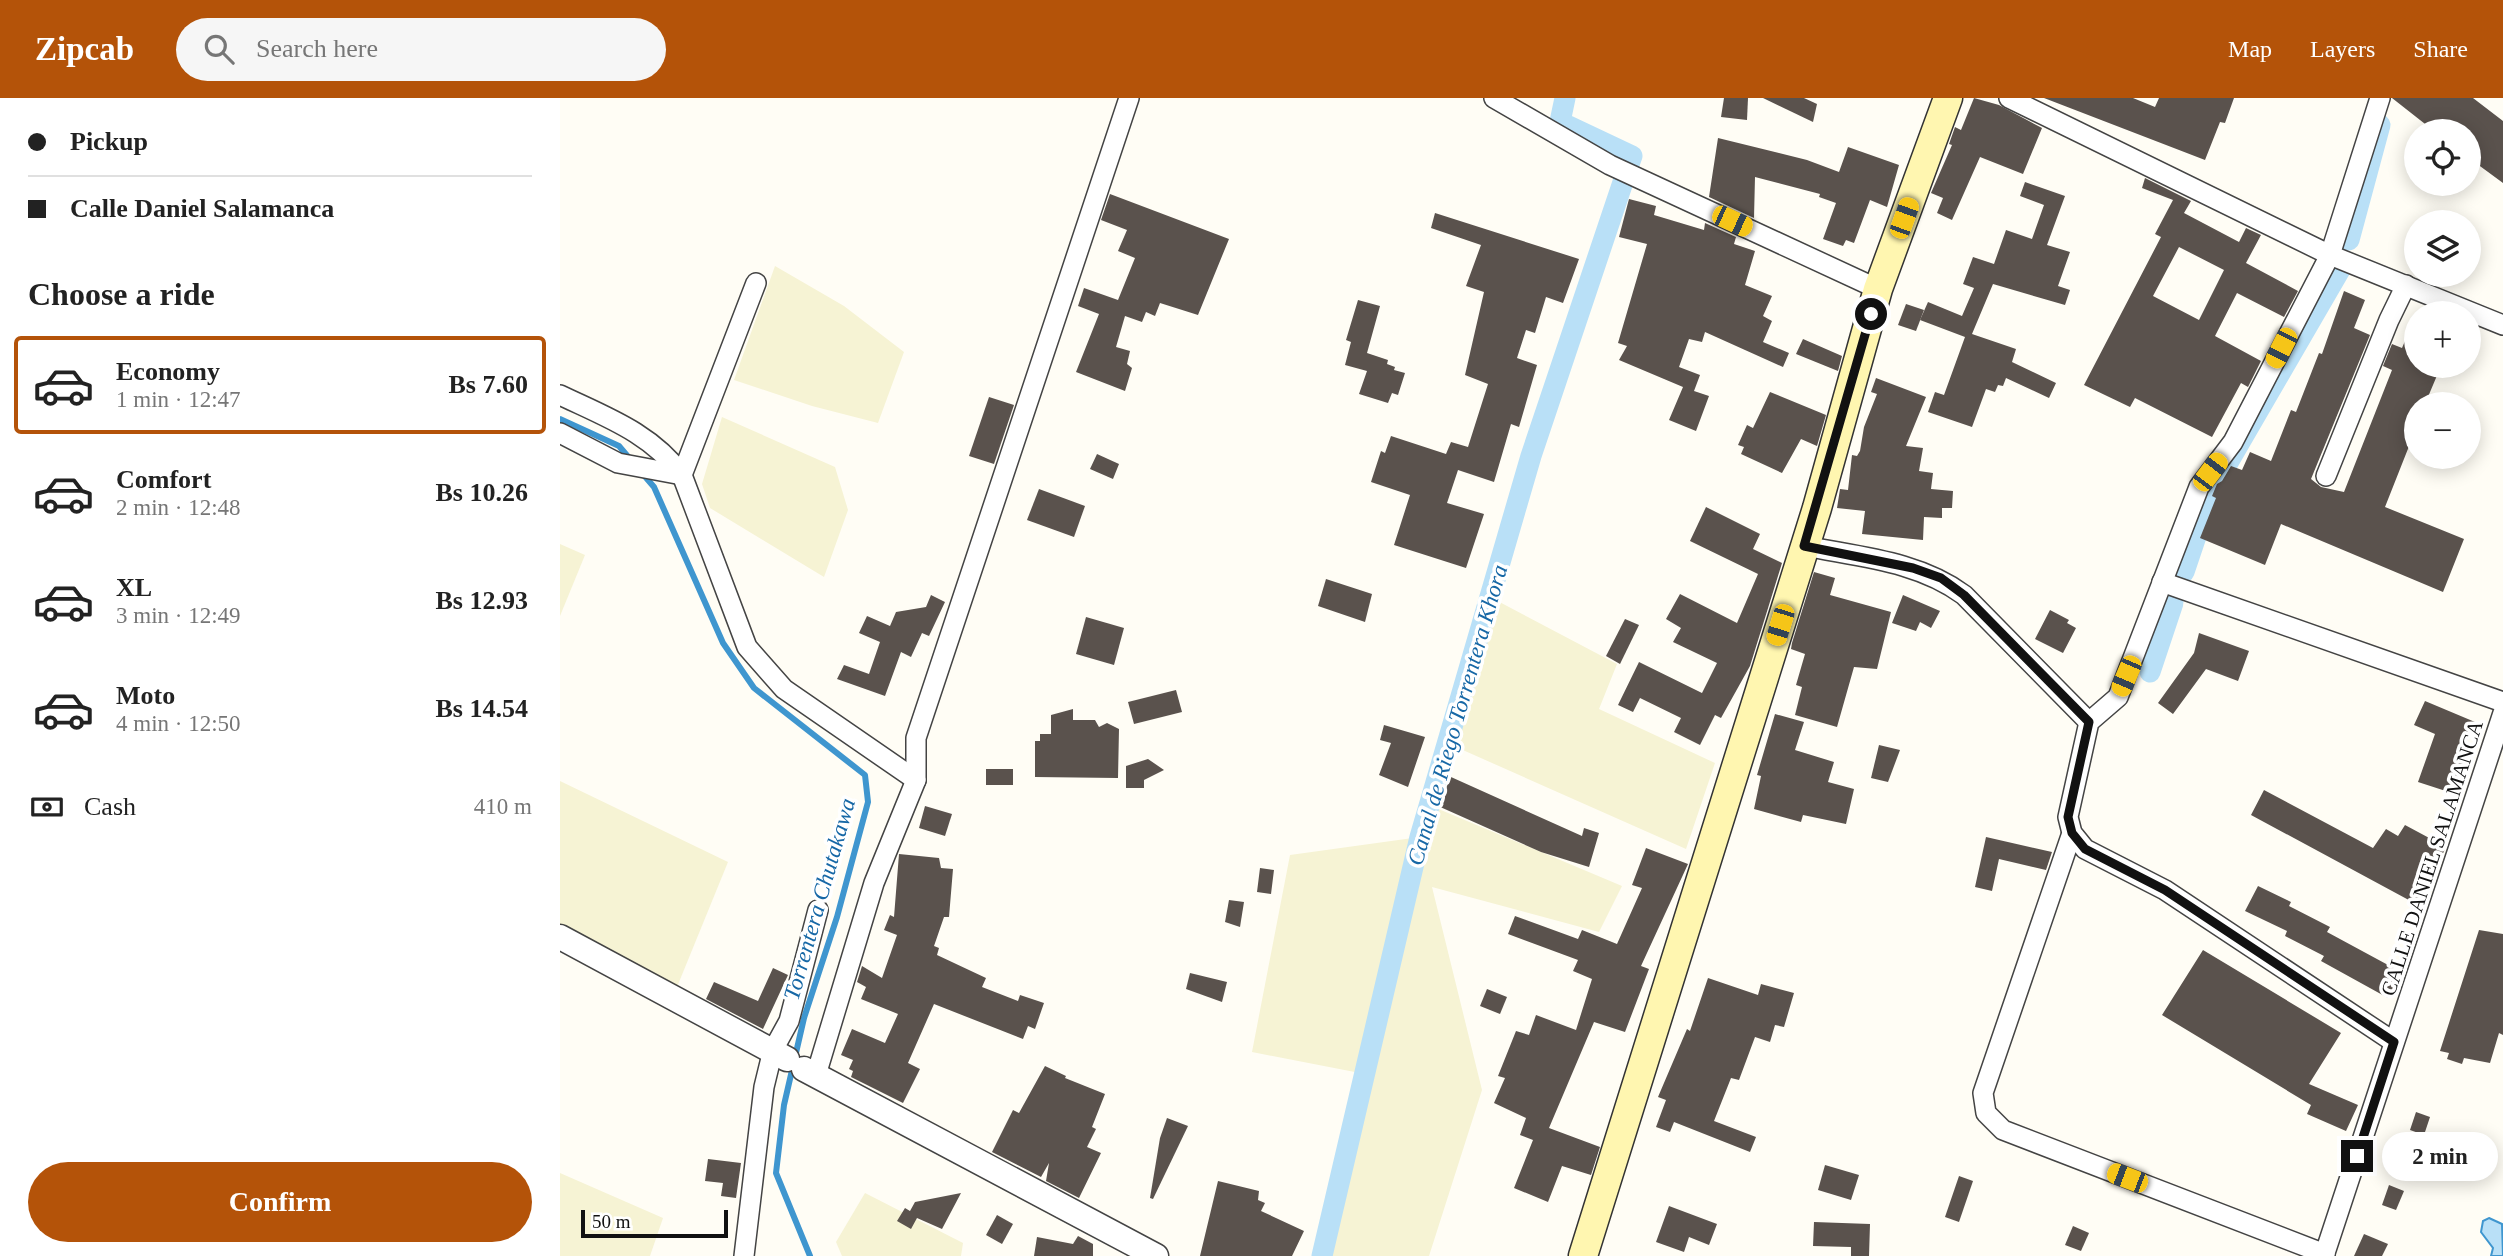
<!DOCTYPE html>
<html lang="en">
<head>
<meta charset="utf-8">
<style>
  :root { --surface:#fff; --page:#f6f6f6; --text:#222; --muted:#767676; --line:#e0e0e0; --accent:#b45309 }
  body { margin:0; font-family:"Times New Roman",serif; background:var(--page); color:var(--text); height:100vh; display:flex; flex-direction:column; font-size:26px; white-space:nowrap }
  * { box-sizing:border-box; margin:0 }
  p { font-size:23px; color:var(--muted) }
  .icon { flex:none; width:38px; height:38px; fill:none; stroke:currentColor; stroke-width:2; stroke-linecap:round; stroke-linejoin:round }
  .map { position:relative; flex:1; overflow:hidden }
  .side { display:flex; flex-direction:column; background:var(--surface); width:560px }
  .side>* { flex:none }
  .banner { display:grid; align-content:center; height:154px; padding:0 28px; background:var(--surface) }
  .tools { position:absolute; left:1844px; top:21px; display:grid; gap:14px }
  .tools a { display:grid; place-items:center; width:77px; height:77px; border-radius:50%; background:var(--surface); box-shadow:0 4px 18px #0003; font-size:35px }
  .scale { position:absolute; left:21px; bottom:18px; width:147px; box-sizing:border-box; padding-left:7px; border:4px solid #111; border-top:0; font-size:19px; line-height:24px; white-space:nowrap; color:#111; -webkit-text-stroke:5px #fff; paint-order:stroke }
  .end { position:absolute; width:32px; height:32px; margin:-16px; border:9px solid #111; background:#fff; box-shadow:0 0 0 4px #fff }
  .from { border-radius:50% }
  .bubble { position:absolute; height:49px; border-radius:24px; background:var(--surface); box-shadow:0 4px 18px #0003; font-size:23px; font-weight:600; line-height:49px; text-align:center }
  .car { position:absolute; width:21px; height:42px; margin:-21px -10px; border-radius:9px; box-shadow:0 0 5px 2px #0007; background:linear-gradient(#f5c518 24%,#345 0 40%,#f5c518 0 76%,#345 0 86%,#f5c518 0) }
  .banner b { display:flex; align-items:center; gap:24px; height:66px; font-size:26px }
  .banner b+b { border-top:2px solid var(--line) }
  .banner i { width:18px; height:18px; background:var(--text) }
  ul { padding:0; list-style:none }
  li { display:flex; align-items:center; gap:21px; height:98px; margin:0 14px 10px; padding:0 14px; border:4px solid transparent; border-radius:7px }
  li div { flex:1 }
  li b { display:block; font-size:26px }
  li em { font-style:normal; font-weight:600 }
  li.current { border-color:var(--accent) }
  li>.icon { width:63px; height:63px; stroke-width:1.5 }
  h2 { padding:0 28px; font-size:32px; line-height:84px }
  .pay { display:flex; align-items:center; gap:18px; height:77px; padding:0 28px; font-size:26px }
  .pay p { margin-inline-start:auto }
  .cta { display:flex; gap:14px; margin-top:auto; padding:14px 28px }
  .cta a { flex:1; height:80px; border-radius:42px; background:var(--accent); color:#fff; font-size:28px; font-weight:600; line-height:80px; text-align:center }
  header { display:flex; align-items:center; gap:42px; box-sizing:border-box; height:98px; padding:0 35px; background:var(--accent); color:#fff }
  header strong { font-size:33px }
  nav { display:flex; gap:38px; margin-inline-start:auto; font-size:24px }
  .search { width:490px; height:63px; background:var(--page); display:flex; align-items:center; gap:18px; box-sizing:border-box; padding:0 24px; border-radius:38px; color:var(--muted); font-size:26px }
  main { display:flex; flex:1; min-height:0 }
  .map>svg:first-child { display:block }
  .farmland { fill:#f6f3d4 }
  .water { fill:#b9e0f7; stroke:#3f96cf; stroke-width:2 }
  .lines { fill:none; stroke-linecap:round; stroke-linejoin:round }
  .stream { stroke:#3f96cf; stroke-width:6 }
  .canal { stroke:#b9e0f7; stroke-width:21 }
  .building { fill:#5a524d; fill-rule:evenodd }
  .minor-casing { stroke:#444; stroke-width:22 }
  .tertiary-casing { stroke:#444; stroke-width:27 }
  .secondary-casing { stroke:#333; stroke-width:31 }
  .minor { stroke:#fff; stroke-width:19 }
  .tertiary { stroke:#fff; stroke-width:24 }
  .secondary { stroke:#fff6b0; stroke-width:28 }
  .route { stroke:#111; stroke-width:9 }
  .labels { text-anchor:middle; stroke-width:7; stroke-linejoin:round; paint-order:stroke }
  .street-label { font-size:21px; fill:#111; stroke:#fff }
  .water-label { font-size:23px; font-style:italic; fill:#1768a6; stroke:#fff }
</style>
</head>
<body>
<header>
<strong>Zipcab</strong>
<div class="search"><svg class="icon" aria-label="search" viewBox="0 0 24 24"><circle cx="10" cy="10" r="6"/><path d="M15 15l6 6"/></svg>Search here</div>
<nav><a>Map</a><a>Layers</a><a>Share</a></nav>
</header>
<main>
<section class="side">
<div class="banner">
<b><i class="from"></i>Pickup</b>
<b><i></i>Calle Daniel Salamanca</b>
</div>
<h2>Choose a ride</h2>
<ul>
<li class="current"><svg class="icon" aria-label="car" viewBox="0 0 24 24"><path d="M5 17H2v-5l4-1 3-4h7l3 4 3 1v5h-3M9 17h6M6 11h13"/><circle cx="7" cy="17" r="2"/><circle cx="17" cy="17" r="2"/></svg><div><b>Economy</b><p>1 min · 12:47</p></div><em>Bs 7.60</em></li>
<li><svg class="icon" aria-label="car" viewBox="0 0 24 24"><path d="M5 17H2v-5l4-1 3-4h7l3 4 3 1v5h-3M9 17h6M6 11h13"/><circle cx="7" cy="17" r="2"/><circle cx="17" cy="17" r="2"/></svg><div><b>Comfort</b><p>2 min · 12:48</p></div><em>Bs 10.26</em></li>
<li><svg class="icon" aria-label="car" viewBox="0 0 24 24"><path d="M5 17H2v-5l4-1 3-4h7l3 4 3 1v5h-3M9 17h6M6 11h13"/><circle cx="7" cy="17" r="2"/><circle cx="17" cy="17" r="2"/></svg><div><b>XL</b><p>3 min · 12:49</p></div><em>Bs 12.93</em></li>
<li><svg class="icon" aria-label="car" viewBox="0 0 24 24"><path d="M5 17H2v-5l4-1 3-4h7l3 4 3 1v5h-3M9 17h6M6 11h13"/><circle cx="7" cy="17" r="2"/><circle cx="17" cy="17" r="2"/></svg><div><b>Moto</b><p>4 min · 12:50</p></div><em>Bs 14.54</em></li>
</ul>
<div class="pay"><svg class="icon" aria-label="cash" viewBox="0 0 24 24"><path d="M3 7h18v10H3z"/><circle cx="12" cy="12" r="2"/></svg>Cash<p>410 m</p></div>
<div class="cta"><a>Confirm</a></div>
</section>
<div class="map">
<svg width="1943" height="1158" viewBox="0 0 1943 1158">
  <rect width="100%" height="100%" fill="#fffdf5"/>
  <g class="farmland">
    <polygon points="215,168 284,208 344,254 318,325 252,308 174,282"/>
    <polygon points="162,319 275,369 288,412 264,479 150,410 142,386"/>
    <polygon points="0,446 25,457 0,518"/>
    <polygon points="930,499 1057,566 1039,611 1155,665 1126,751 887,645"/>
    <polygon points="0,683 168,764 117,889 0,829"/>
    <polygon points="869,707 1062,788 1039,834 872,789 922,992 869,1158 762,1158 805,976 692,954 730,757 860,739"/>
    <polygon points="0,1075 103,1120 90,1158 0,1158"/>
    <polygon points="305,1095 403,1145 401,1158 282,1158 276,1144"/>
  </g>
  <polygon class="water" points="1929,1120 1942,1126 1943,1158 1931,1158 1933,1150 1921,1134 1923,1123"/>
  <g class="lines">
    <g class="stream">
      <polyline points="0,321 59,348 70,361"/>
      <polyline points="82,375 94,389 163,545 194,590 305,677 308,704 277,819 244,920 224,1007 216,1075 250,1158"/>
    </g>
    <g class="canal">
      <polyline points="1005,0 1000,24 1072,58 1068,69"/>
      <polyline points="1789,142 1820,27"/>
      <polyline points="1624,474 1651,394 1781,170"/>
      <polyline points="1590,574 1613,505"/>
      <polyline points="762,1158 860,739 971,358 1063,84"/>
    </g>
  </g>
  <g class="building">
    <polygon points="1164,0 1188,0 1187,22 1161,19"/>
    <polygon points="1203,0 1244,0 1257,6 1253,24"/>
    <polygon points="1414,0 1439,7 1482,30 1463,76 1420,59 1392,122 1377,115 1383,100 1371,95 1392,47 1389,46 1395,29 1401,32"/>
    <polygon points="1484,0 1573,0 1595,9 1599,0 1674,0 1665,25 1660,24 1645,62"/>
    <polygon points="1832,0 1913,0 1943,23 1943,85 1909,60 1909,33 1874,33"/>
    <polygon points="1158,40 1247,62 1279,74 1288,49 1339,67 1327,109 1310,102 1294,145 1286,142 1283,148 1263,141 1276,105 1259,99 1260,96 1195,79 1194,120 1149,99"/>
    <path d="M1585,80L1631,103L1624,115L1679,144L1686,130L1701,137L1686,165L1738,193L1724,219L1677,195L1655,238L1701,263L1688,289L1681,285L1652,339L1575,300L1570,309L1524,287L1601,139L1595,136L1613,102L1582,90ZM1619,149L1664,172L1639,222L1593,198Z"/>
    <polygon points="1465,84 1505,98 1487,147 1510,154 1498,188 1510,192 1505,207 1433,186 1412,236 1456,251 1452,264 1496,285 1489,300 1446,280 1443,288 1438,287 1435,294 1426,291 1412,329 1368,314 1375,294 1384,297 1405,239 1360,222 1368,204 1402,218 1414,190 1403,186 1413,159 1434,166 1446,132 1472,141 1484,107 1460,98"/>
    <polygon points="550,96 669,141 638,217 600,205 595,218 586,214 582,224 565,218 556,249 570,253 567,266 572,270 565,293 516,274 539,216 518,208 524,190 558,202 575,160 558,153 567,132 541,122"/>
    <polygon points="1069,101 1096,108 1094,117 1144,132 1145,125 1176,139 1174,146 1195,153 1185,187 1212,198 1203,218 1212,223 1203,244 1229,255 1223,269 1145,234 1142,244 1129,241 1119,269 1140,277 1134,293 1149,298 1136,333 1109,322 1123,289 1059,262 1067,248 1058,245 1087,146 1059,139"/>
    <polygon points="875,115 1019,161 1003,205 986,199 975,235 966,232 957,260 977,267 959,329 951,326 934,384 898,372 887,405 924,416 906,470 834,447 850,397 811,384 821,353 825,355 831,338 886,356 891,344 908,349 928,286 905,277 924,194 906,188 921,147 871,130"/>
    <polygon points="1784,193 1805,202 1794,230 1810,237 1751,381 1761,389 1784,394 1832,272 1823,268 1832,246 1842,250 1857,215 1857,268 1881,268 1865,306 1857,306 1857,328 1825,409 1904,441 1883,494 1721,426 1705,467 1640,440 1656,400 1652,398 1657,386 1662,383 1671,368 1682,372 1690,354 1711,363 1731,312 1736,314 1759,255 1762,256"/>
    <polygon points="798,202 820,208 807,255 828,262 827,266 835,269 834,272 845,275 838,297 832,295 828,305 799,296 807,273 785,267 791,244 786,242"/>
    <polygon points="1346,206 1364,212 1356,233 1338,227"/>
    <polygon points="1243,241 1282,258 1278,273 1236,256"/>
    <polygon points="1316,280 1366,299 1346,348 1363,350 1359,373 1373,375 1371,391 1393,393 1392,410 1382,410 1382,420 1364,419 1363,442 1302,436 1305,413 1277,410 1280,391 1288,392 1292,357 1297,358 1300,353 1304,329 1317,296 1311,294"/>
    <polygon points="1210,294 1266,317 1257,348 1241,341 1222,375 1181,356 1184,349 1178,347 1187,327 1193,330"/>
    <polygon points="429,299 454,307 434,366 409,358"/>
    <polygon points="537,356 559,366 553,381 530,371"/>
    <polygon points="479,391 525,408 514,439 467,422"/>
    <polygon points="1146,409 1200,436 1193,451 1222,465 1190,568 1161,620 1155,617 1140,647 1114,634 1121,620 1080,600 1073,614 1058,607 1079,564 1142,595 1157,565 1113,544 1121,530 1106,521 1120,496 1177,525 1198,476 1130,443"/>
    <polygon points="1254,474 1275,480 1270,497 1331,514 1317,571 1294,569 1277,629 1235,617 1242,589 1236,587 1245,556 1231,551 1232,545"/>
    <polygon points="766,481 812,496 805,524 758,508"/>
    <polygon points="371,497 385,504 369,538 362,535 351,559 341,554 325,598 277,581 284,567 309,576 320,544 299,535 307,518 330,528 336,514 366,509"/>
    <polygon points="1343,497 1380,513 1371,530 1360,524 1356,533 1332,525"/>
    <polygon points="1490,512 1509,522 1507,525 1516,530 1503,555 1475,541"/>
    <polygon points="526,519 564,530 554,567 516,556"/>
    <polygon points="1065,521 1079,527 1060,566 1046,558"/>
    <polygon points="1639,535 1689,553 1678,583 1646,571 1613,616 1598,605 1634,555"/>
    <polygon points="616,592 622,614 574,626 568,604"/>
    <polygon points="1865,603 1915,624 1901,656 1908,658 1895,696 1858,684 1875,636 1854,627"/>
    <polygon points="513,611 513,622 535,622 539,629 547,625 559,631 558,680 475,679 475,643 480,643 480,636 491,636 491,617"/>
    <polygon points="1215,616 1244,624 1235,652 1274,664 1268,684 1294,691 1286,726 1243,717 1241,724 1194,711 1201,678 1197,677"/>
    <polygon points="824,627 865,639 848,689 819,677 831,645 820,642"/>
    <polygon points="1319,647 1340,652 1328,684 1311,680"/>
    <polygon points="588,661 604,672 584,682 584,690 566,690 566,668"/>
    <rect x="426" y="671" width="27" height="16"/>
    <polygon points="891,679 1022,738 1024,730 1039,735 1029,769 981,754 878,708"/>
    <polygon points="1704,692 1813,750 1826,731 1838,738 1845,727 1886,749 1858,807 1691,717"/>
    <polygon points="365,708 392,716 385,738 359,730"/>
    <polygon points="1426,739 1492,754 1486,772 1439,761 1432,793 1415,789"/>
    <polygon points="1086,750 1128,766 1081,868 1089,871 1065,934 1034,924 989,1030 1040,1049 1031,1077 1002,1068 988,1104 954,1090 973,1042 960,1037 966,1020 934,1005 945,980 938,978 956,933 969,937 976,917 1016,932 1032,881 1013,873 1018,862 948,836 955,818 1018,841 1022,832 1057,846 1082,790 1072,787"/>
    <polygon points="339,756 379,760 381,770 393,771 389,819 384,819 374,848 379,850 377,857 426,880 422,889 458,903 460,897 484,905 475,931 468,928 463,941 374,906 348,965 360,971 343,1005 291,979 293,973 289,971 293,962 281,957 292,931 325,945 338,916 301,901 306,889 297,884 302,868 322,880 337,837 324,832 330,817 334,819"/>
    <polygon points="700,770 714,772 711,796 697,794"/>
    <polygon points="1698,788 1731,804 1729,808 1770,829 1767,834 1841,874 1828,900 1761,863 1764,858 1725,838 1727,833 1685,813"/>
    <polygon points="669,802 684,804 680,829 665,824"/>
    <polygon points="1919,832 1943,836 1943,937 1939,935 1930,965 1904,960 1902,966 1887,961 1889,955 1880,953"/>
    <polygon points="1643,852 1781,935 1749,986 1798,1007 1786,1033 1747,1016 1751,1007 1602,917"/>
    <polygon points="213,870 228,877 203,931 146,901 154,884 198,903"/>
    <polygon points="630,875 667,884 662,904 626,891"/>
    <polygon points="1148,880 1198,897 1201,886 1234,895 1224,929 1215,927 1210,944 1195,939 1179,982 1171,980 1154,1023 1196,1039 1190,1054 1114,1024 1110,1034 1096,1029 1106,1002 1098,999 1127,931 1130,933"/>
    <polygon points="927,891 947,899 940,916 920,908"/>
    <polygon points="485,968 506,978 505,980 545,996 532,1029 536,1031 527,1049 541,1055 519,1100 486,1083 489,1065 481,1079 432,1054 453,1012 459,1015"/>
    <polygon points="1856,1014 1870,1019 1864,1037 1850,1032"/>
    <polygon points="607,1020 628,1028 593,1101 590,1100 600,1040"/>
    <polygon points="148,1061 181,1065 176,1100 161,1098 163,1085 145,1083"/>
    <polygon points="1265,1067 1299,1077 1291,1102 1258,1092"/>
    <polygon points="1399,1078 1413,1083 1399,1124 1385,1119"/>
    <polygon points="658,1083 699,1093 698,1102 705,1105 701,1113 744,1133 732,1158 640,1158"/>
    <polygon points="1829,1087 1844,1093 1836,1112 1822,1107"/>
    <polygon points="401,1095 382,1131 357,1120 351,1131 337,1123 345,1110 350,1113 355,1104"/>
    <polygon points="1109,1108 1157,1126 1149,1147 1129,1139 1124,1154 1096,1144"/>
    <polygon points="437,1117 453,1126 442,1146 426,1137"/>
    <polygon points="1254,1124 1310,1126 1309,1158 1291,1158 1291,1149 1253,1148"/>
    <polygon points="1513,1128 1529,1135 1521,1153 1505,1147"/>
    <polygon points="1804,1136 1828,1146 1822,1158 1794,1158"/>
    <polygon points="518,1138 533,1146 533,1158 474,1158 477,1139 513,1146"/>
  </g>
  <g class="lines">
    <g class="minor-casing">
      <g id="minor">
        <polyline points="934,0 1050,67 1318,191"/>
        <polyline points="1449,0 1770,157 1943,227"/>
        <polyline points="1820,0 1770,157 1673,344 1639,389 1558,599 1529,624 1508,719 1512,735 1525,751 1605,792 1834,944"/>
        <path d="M0,297C46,319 91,335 122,377L187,549L224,591L356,682"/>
        <polyline points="0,335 58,365 122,377 196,185"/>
        <polyline points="1766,378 1829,222 1846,187"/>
        <path d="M1245,448C1299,459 1358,463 1404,497L1529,624"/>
        <polyline points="1602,484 1943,604"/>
        <polyline points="1512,735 1423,995 1426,1015 1443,1032 1765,1156"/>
        <polyline points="256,977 314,785 356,682 356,640 569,0"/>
        <polyline points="184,1158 204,989 213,952 229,923 258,812"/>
        <polyline points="1764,1158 1943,615"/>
      </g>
    </g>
    <g class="tertiary-casing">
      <g id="tertiary">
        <polyline points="0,839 227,961"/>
        <polyline points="244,971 596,1158"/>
      </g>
    </g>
    <g class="secondary-casing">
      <polyline id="secondary" points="1023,1158 1257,410 1318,191 1388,0"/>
    </g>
    <use href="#minor" class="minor"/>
    <use href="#tertiary" class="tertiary"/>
    <use href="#secondary" class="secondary"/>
  </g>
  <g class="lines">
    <polyline class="route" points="1311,216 1244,448 1353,470 1381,480 1404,497 1529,624 1508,719 1512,735 1525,751 1605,792 1834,944 1797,1058"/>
  </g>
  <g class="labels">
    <g class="street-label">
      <text transform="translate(1872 760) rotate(-72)" y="7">CALLE DANIEL SALAMANCA</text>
    </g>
    <g class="water-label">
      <text transform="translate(897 617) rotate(-74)" y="8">Canal de Riego Torrentera Khora</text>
      <text transform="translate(259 801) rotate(-74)" y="8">Torrentera Chutakawa</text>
    </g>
  </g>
</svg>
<div class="tools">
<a><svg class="icon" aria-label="locate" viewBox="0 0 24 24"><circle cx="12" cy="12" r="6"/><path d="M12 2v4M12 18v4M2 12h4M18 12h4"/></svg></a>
<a><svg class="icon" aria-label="layers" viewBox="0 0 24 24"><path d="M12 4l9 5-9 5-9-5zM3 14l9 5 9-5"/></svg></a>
<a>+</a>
<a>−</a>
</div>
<div class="scale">50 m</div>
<i class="end from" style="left:1311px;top:216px"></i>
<i class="end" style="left:1797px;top:1058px"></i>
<div class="bubble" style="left:1822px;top:1034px;width:116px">2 min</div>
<i class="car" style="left:1344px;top:120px;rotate:20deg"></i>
<i class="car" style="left:1172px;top:123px;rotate:115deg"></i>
<i class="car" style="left:1721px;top:250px;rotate:207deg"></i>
<i class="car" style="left:1650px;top:374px;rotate:37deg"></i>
<i class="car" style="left:1220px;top:527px;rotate:197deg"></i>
<i class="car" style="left:1566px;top:578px;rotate:203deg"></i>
<i class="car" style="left:1567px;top:1080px;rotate:291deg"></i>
</div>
</main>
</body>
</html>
